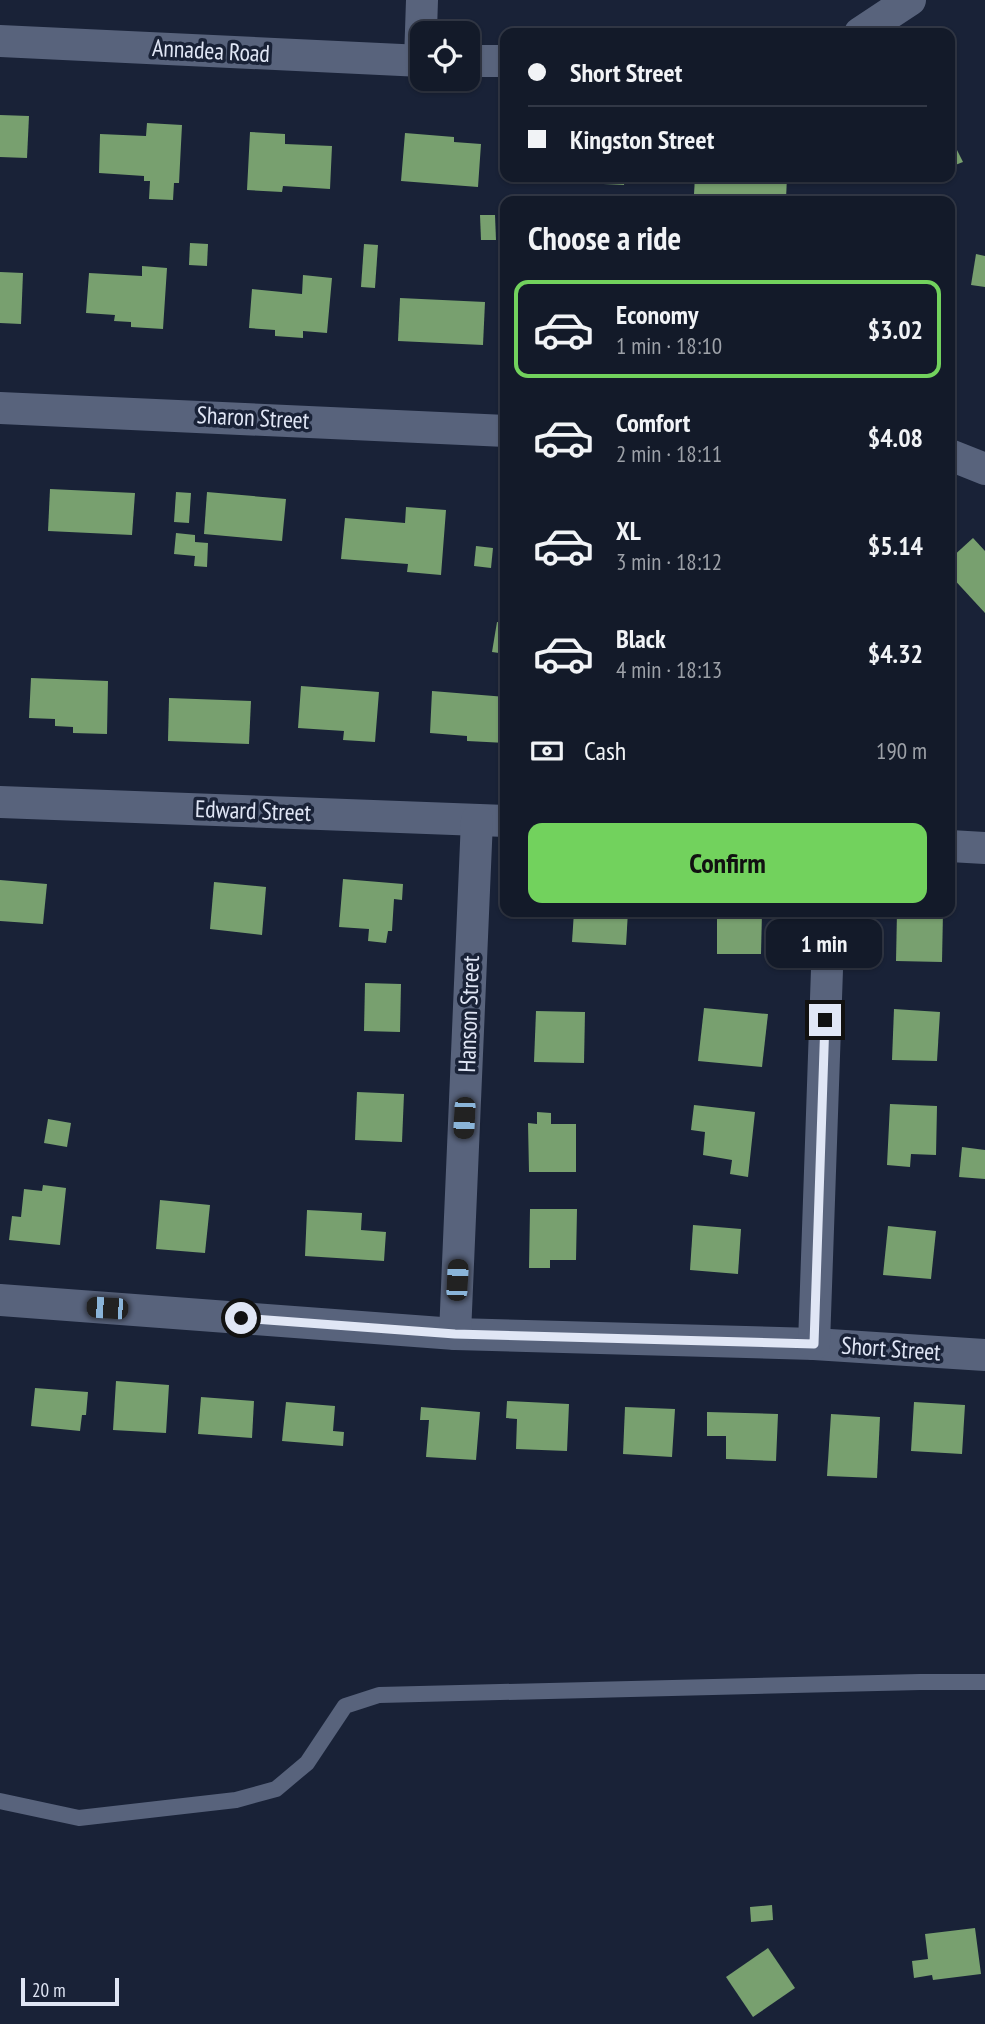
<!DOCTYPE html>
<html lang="en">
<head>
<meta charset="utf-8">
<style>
  :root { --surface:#131a29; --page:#202735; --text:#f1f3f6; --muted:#9da1a8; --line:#323846; --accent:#72d25d }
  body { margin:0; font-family:"PT Sans Narrow",sans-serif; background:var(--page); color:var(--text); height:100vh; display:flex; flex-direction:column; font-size:26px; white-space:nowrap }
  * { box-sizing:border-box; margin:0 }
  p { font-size:23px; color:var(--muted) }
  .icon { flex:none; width:38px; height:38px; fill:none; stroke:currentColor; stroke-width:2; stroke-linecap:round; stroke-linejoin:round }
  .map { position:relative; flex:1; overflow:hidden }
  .details { position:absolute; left:500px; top:196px; width:455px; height:721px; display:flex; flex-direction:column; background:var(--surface); border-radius:14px; box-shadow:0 2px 5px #0004,0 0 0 2px var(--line) }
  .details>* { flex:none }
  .banner { position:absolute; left:500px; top:28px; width:455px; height:154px; border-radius:14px; box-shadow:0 2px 5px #0004,0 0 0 2px var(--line); display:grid; align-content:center; height:154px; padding:0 28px; background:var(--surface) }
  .fabs { position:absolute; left:410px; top:21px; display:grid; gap:14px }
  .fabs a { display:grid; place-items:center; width:70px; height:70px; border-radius:14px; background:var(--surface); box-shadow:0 2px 5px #0004,0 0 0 2px var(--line); font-size:35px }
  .scale { position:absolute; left:21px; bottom:18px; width:98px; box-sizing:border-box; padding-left:7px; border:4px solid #e0e6f5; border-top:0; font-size:19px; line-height:24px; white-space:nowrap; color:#e0e6f5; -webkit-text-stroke:5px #192237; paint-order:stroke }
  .end { position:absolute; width:32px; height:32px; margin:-16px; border:9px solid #e0e6f5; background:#111; box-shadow:0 0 0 4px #111 }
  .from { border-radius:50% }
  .bubble { position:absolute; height:49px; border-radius:14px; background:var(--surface); box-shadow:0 2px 5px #0004,0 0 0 2px var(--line); font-size:23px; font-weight:700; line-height:49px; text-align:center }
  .car { position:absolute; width:21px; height:42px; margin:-21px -10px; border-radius:9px; box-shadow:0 0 5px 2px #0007; background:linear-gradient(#222 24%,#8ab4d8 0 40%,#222 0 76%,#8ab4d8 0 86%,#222 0) }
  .banner b { display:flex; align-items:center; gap:24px; height:66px; font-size:26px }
  .banner b+b { border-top:2px solid var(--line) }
  .banner i { width:18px; height:18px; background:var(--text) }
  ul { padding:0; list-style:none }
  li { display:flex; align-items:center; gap:21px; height:98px; margin:0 14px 10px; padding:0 14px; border:4px solid transparent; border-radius:14px }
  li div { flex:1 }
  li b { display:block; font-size:26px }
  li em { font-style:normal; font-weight:700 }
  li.active { border-color:var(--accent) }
  li>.icon { width:63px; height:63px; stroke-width:1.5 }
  h2 { padding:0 28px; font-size:32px; line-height:84px }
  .pay { display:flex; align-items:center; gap:18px; height:77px; padding:0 28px; font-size:26px }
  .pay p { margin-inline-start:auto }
  .cta { display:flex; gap:14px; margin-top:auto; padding:14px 28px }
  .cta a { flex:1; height:80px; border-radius:14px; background:var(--accent); color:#111; font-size:28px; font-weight:700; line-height:80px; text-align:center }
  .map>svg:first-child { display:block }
  .building { fill:#78a06f }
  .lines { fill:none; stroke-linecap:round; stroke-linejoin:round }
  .lane { stroke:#58637c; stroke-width:16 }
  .street { stroke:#58637c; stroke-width:32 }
  .route { stroke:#e0e6f5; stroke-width:9 }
  .labels { text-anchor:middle; stroke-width:7; stroke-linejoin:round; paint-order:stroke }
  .street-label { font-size:24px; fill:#e0e6f5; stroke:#192237 }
</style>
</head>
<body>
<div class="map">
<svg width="985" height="2024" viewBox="0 0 985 2024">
  <rect width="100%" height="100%" fill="#192237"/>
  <g class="building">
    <polygon points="0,115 29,116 27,158 0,157"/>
    <polygon points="147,123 182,125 179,183 174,183 173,200 149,199 150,181 144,181 144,176 99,173 100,134 146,136"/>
    <polygon points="250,132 285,134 285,144 332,146 330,189 283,186 282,192 247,190"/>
    <polygon points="405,133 454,137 454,142 481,144 478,187 401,181"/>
    <polygon points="950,136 963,162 950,167"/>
    <polygon points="541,177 625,177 624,185 541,181"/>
    <polygon points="695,177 787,177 786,199 694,194"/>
    <polygon points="858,177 876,177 862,184"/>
    <polygon points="480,215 495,215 496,240 481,240"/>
    <polygon points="190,243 208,244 207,266 189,265"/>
    <polygon points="364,244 378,245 375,288 361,287"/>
    <polygon points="976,254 985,256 985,287 971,285"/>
    <polygon points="142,266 167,268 163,329 131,327 131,322 114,321 115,315 86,313 89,273 142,276"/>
    <polygon points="0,272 23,273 21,324 0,323"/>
    <polygon points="303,275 332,278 327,333 303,331 303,338 275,336 275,330 249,328 252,289 302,294"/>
    <polygon points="400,298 485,302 483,345 398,341"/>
    <polygon points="50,489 135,493 132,535 48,531"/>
    <polygon points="176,492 191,493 189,523 174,522"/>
    <polygon points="207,492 286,499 282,541 204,534"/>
    <polygon points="406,507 446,510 441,575 407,572 408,564 341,559 345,518 405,523"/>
    <polygon points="500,508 506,508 506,550 498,549"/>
    <polygon points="176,533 195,535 195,542 208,543 207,567 194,566 195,556 174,554"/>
    <polygon points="973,538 985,551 985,613 950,575 950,559"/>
    <polygon points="476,546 493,548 491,568 474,566"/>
    <polygon points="497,622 506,623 506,654 492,652"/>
    <polygon points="950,670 956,670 953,698 950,697"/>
    <polygon points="31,678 108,681 107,734 73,733 73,727 55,726 55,719 29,718"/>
    <polygon points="301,686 379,692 375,742 343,740 344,731 298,728"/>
    <polygon points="432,691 506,697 506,743 467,741 467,736 430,733"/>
    <polygon points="169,698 251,701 249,744 168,741"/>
    <polygon points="343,879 403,884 402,900 394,899 392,931 388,931 386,943 368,941 369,929 339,927"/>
    <polygon points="0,880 47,884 43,924 0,921"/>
    <polygon points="214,882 266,887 262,935 210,929"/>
    <polygon points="574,912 628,912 626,945 572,942"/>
    <polygon points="717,912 762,912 761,954 717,954"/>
    <polygon points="897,912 943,912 942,962 896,961"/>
    <polygon points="365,983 401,984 400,1032 364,1031"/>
    <polygon points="704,1008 768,1014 762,1067 698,1061"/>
    <polygon points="894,1009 940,1012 937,1061 892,1060"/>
    <polygon points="536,1011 585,1012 584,1063 534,1062"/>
    <polygon points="357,1092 404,1094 402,1142 355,1140"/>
    <polygon points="890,1104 937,1106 936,1155 911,1154 910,1167 887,1165"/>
    <polygon points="694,1105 755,1112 748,1177 730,1174 732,1160 703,1155 705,1132 691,1130"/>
    <polygon points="537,1112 551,1113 551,1124 576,1124 576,1172 529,1172 528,1123 537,1124"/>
    <polygon points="48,1119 71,1123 67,1147 44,1143"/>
    <polygon points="962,1147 985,1150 985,1179 959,1177"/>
    <polygon points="43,1185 66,1188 60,1245 9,1240 12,1216 21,1217 24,1189 42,1191"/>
    <polygon points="160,1200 210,1205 205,1253 156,1249"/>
    <polygon points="530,1209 577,1209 576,1260 550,1260 550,1268 529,1268"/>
    <polygon points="307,1210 362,1213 361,1230 386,1232 384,1261 305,1256"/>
    <polygon points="693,1225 741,1229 738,1274 690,1270"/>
    <polygon points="888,1226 936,1231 931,1279 883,1275"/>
    <polygon points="116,1381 169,1385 166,1433 113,1430"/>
    <polygon points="35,1388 88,1392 86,1415 82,1415 80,1431 31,1426"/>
    <polygon points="201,1397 254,1401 252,1438 198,1434"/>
    <polygon points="507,1401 569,1404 567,1451 516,1449 517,1419 506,1418"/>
    <polygon points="286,1402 335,1406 333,1431 344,1432 343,1446 282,1441"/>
    <polygon points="914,1402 965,1405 962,1454 911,1451"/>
    <polygon points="421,1407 480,1412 476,1460 426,1457 429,1420 420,1420"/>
    <polygon points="625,1407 675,1409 672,1457 623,1454"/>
    <polygon points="707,1412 778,1414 776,1461 726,1459 726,1436 707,1436"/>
    <polygon points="831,1414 880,1417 877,1478 827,1476"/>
    <polygon points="772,1905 773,1920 751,1922 750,1907"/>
    <polygon points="975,1928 981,1974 933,1980 932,1975 914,1978 912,1961 928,1959 925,1934"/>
    <polygon points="768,1948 795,1988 753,2017 726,1977"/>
  </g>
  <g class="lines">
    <polyline class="lane" points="0,1801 79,1818 236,1800 276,1789 307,1763 345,1706 379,1695 920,1682 985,1682"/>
    <g class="street">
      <polyline points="860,33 910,0"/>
      <polyline points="0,41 422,61"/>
      <polyline points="420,61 422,0"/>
      <polyline points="467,61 506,61"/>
      <polyline points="0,408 506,431"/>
      <polyline points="950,455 985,469"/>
      <polyline points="0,802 506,821"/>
      <polyline points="950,846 985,848"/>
      <polyline points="0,1300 455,1334 814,1344 985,1355"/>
      <polyline points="455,1334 477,820"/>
      <polyline points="814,1344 829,912"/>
    </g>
  </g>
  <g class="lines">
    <polyline class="route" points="241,1318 455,1334 814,1344 825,1020"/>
  </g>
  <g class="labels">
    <g class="street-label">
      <text transform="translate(211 51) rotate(3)" y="8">Annadea Road</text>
      <text transform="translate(253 418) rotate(3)" y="8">Sharon Street</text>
      <text transform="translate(253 811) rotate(2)" y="8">Edward Street</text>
      <text transform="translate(469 1014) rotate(-88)" y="8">Hanson Street</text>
      <text transform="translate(891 1349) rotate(4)" y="8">Short Street</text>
    </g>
  </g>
</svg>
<div class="fabs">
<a><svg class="icon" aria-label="locate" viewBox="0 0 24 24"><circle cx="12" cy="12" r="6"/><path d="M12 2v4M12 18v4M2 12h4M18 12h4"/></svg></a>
</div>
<div class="scale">20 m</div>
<i class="end from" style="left:241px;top:1318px"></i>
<i class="end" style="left:825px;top:1020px"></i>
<div class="bubble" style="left:766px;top:919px;width:116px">1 min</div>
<i class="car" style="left:464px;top:1118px;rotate:183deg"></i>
<i class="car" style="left:457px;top:1280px;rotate:3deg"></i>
<i class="car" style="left:107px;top:1308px;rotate:274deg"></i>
<div class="banner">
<b><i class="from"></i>Short Street</b>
<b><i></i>Kingston Street</b>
</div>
<section class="details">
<h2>Choose a ride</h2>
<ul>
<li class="active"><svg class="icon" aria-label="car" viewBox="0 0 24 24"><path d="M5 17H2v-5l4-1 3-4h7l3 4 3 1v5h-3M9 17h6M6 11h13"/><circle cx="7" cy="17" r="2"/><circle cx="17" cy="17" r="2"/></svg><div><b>Economy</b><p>1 min · 18:10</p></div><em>$3.02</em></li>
<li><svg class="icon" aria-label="car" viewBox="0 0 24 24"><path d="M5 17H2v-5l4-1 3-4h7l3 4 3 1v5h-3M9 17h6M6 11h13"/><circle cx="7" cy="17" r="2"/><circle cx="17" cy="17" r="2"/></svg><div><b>Comfort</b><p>2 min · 18:11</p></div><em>$4.08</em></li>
<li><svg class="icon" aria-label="car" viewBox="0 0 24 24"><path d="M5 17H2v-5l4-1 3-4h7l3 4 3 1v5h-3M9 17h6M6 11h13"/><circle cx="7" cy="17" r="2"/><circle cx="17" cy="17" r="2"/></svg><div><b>XL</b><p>3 min · 18:12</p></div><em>$5.14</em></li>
<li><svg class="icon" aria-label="car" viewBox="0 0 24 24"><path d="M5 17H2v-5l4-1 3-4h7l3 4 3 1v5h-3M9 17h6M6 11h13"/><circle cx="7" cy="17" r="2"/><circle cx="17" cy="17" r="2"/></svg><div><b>Black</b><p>4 min · 18:13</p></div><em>$4.32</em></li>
</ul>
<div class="pay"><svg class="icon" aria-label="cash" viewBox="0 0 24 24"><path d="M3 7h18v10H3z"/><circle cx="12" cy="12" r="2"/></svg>Cash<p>190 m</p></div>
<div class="cta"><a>Confirm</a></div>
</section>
</div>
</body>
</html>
